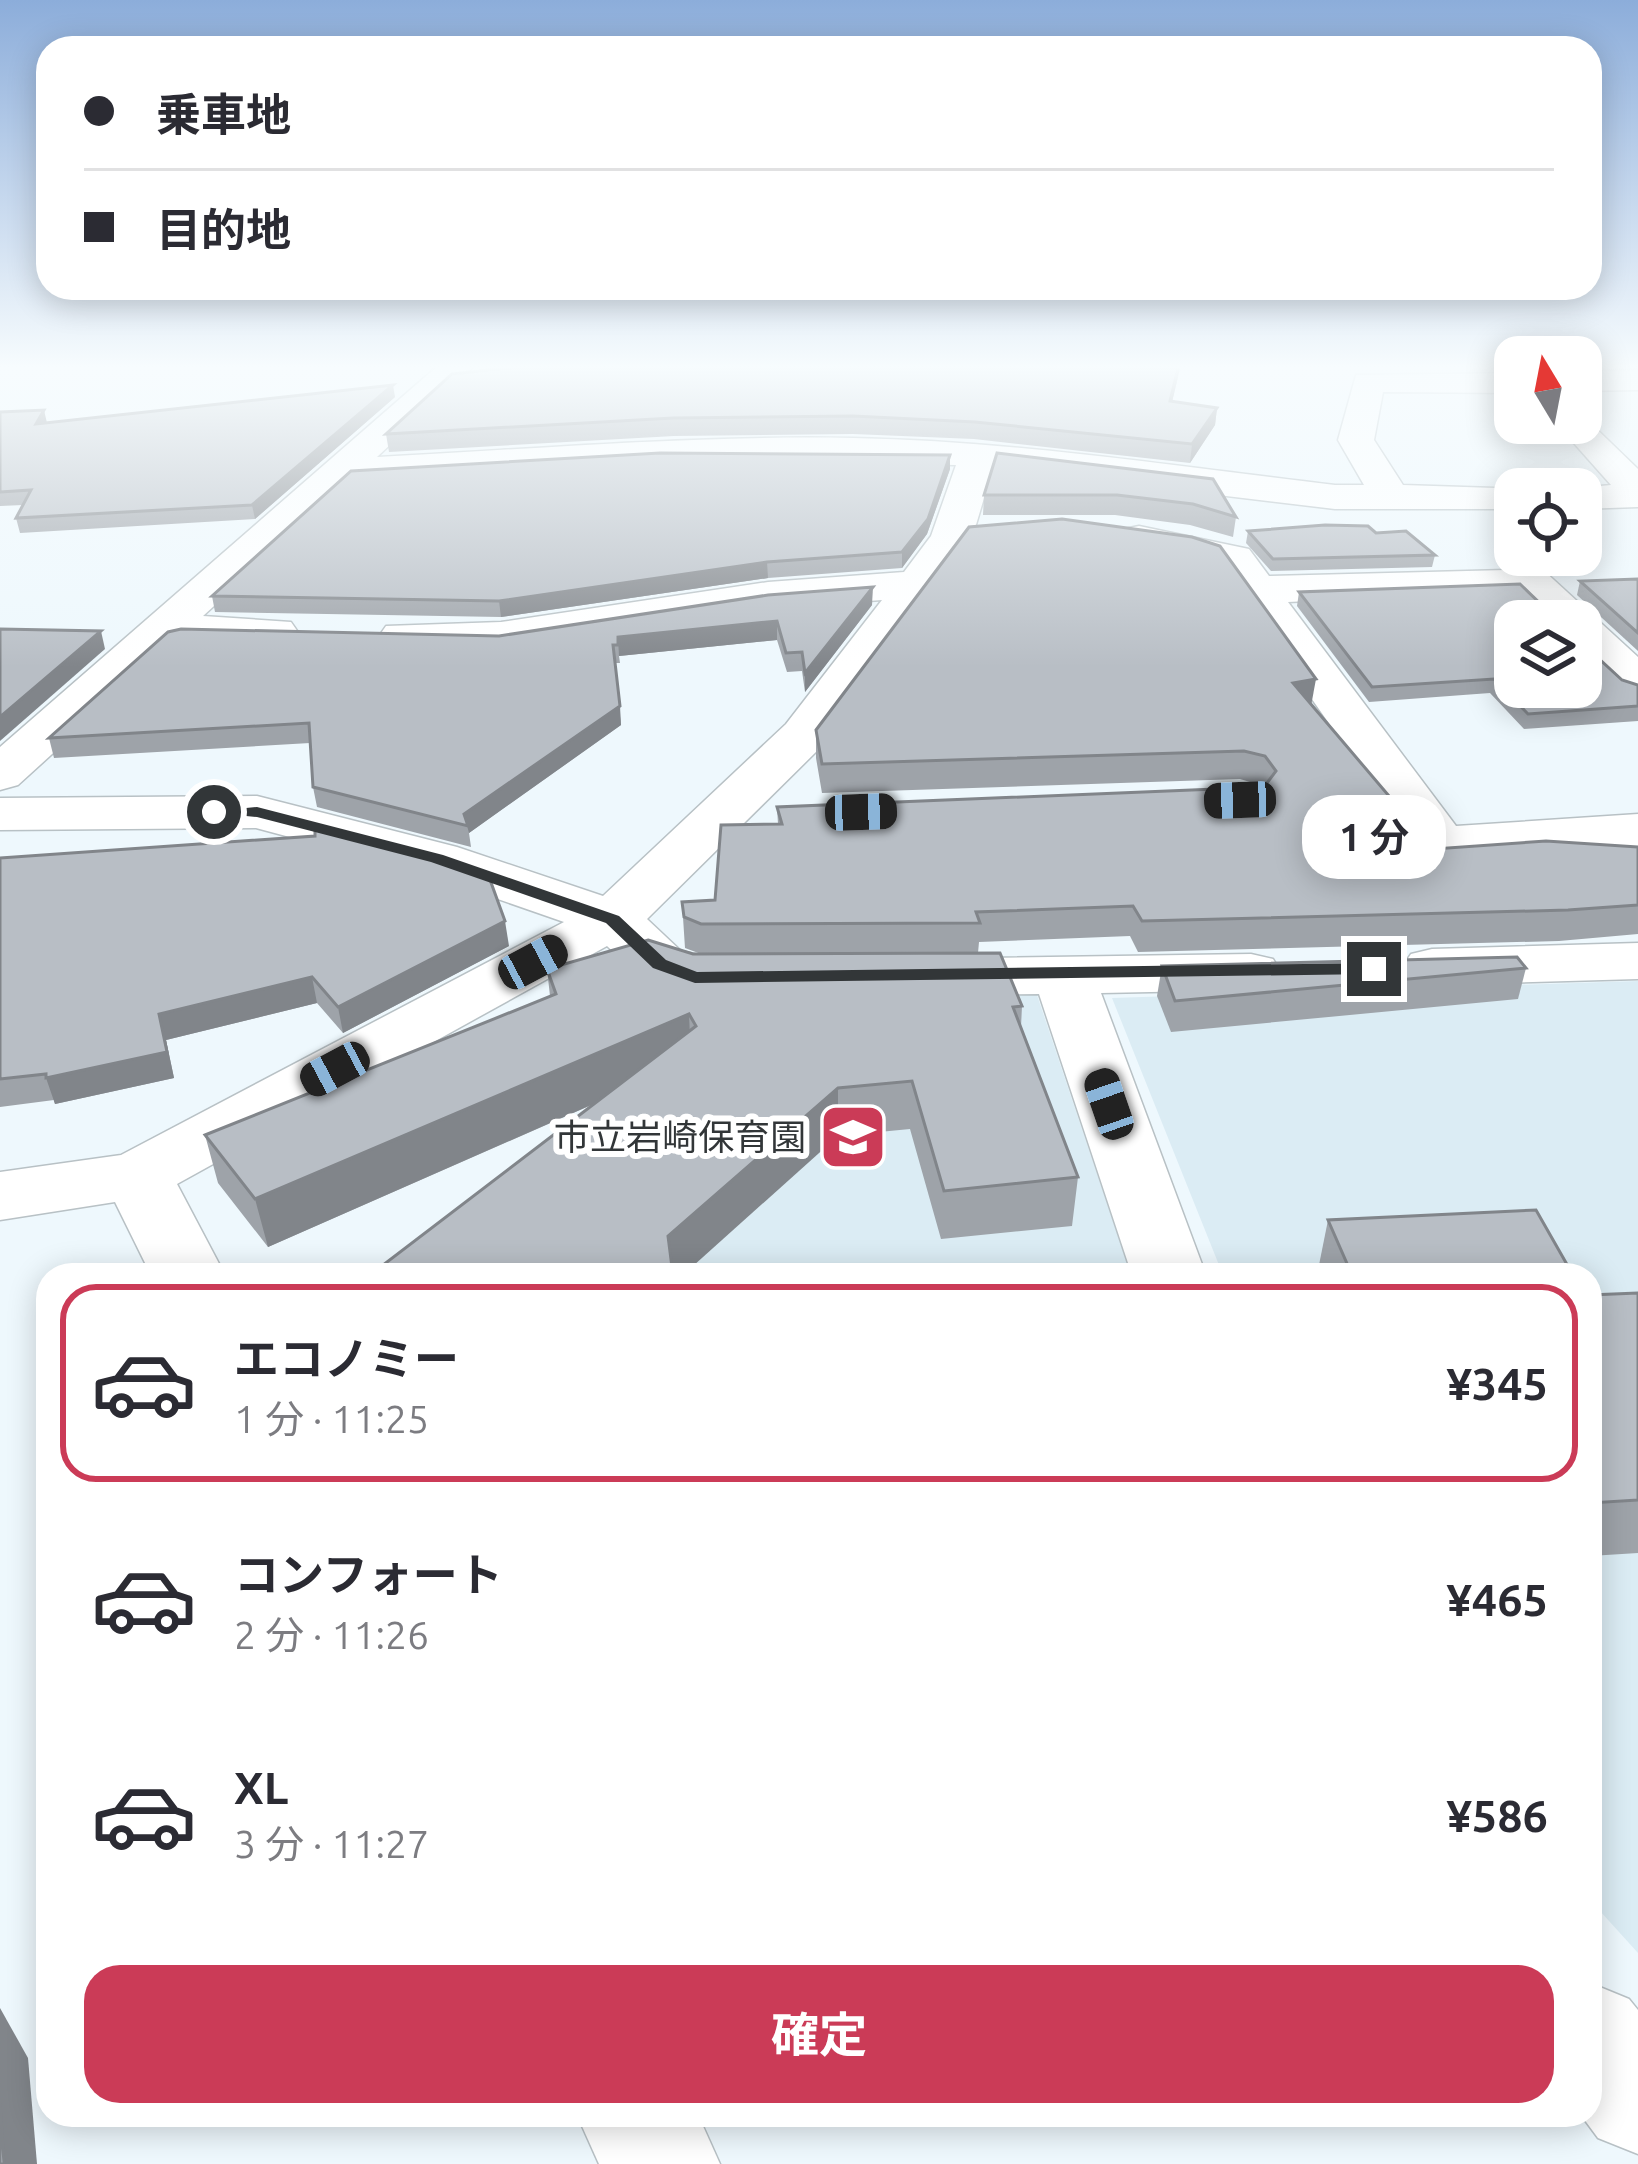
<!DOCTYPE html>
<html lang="ja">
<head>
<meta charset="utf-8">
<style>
  :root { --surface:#fff; --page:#f2f2f3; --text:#2b2b33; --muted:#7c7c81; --line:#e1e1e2; --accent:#cb3b57 }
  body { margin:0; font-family:Ubuntu,"Noto Sans JP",sans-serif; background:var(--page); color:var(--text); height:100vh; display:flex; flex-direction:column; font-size:45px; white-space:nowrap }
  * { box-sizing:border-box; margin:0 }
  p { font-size:39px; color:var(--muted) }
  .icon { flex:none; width:66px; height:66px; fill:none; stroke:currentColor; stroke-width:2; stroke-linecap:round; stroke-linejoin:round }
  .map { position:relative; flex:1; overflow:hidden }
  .sheet { position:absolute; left:36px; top:1263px; width:1566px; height:864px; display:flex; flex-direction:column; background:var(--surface); border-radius:36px; box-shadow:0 6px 30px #0003 }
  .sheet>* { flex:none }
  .banner { position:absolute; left:36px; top:36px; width:1566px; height:264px; border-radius:36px; box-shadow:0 6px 30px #0003; display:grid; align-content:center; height:264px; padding:0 48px; background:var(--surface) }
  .needle { width:78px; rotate:350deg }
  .tools { position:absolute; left:1494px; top:336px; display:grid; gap:24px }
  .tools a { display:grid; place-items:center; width:108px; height:108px; border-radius:24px; background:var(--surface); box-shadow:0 6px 30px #0003; font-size:60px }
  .end { position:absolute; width:54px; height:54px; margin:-27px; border:15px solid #323638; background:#fff; box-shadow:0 0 0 6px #fff }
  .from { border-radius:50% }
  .bubble { position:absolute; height:84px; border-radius:36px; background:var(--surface); box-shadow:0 6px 30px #0003; font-size:39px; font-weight:700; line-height:84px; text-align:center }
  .car { position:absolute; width:36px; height:72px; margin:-36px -18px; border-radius:15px; box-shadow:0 0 9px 3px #0007; background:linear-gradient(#222 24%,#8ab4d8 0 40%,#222 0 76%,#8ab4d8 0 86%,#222 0) }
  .banner b { display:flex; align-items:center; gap:42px; height:114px; font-size:45px }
  .banner b+b { border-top:3px solid var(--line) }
  .banner i { width:30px; height:30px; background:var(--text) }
  ul { padding:21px 0 0; list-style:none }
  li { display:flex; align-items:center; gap:36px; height:198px; margin:0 24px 18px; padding:0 24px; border:6px solid transparent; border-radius:36px }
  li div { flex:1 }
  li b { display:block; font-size:45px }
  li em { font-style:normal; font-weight:700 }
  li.selected { border-color:var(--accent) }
  li>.icon { width:108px; height:108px; stroke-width:1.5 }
  .primary-button { display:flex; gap:24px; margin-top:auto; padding:24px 48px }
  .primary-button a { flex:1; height:138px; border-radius:36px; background:var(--accent); color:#fff; font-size:48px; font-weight:700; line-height:138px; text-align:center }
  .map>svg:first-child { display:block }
  .built { fill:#dbecf4 }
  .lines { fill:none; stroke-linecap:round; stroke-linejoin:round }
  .street-casing { stroke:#b8c1c5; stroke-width:3 }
  .street { fill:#fff; fill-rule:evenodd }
  .wall { fill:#9ea3a9 }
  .shaded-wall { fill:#81858a }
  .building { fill:#b8bec5; stroke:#81858a; stroke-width:3 }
  .route { fill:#323638 }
  .labels { text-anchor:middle; stroke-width:12; stroke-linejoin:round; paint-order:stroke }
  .poi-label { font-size:36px; fill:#323638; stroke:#fff; text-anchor:end }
</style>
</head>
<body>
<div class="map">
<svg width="1638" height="2164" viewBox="0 0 1638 2164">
  <rect width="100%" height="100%" fill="#eef8fd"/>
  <g class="built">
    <polygon points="1638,981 1638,1953 1590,1900 1590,1275 1223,1275 1112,998"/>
    <polygon points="1035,989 1131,1275 467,1275 778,998"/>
  </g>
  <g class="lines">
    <g class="street-casing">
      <g id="street">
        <path d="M440,364H476L377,457C535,449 694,435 853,438C1014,441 1174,466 1335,485H1364L1338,440L1356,375L1515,373V393L1383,392L1374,440L1403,485L1529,489H1515V509H1335L993,468L972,538L822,746L647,919L681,951L739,964L748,977L739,990C685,1003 645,983 607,946L177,1184L225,1275H151L115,1202L0,1220V1172L121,1155L564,922L417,871L256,828L0,830V798L257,796L457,847L603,896L786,724L882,600C805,605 729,614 652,626C569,639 470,667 386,646L379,636L386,626L501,622L768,582L904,572L931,536L956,465L725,461L351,481L203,616L291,622L298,632L291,642L174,643L18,785L0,790V747Z"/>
        <polygon points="1638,370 1638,390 1581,391 1581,371"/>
        <polygon points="1581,414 1638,469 1638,507 1581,509 1581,489 1567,489 1611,485 1556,423 1581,423"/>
        <polygon points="1139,526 1249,549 1269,576 1542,569 1638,657 1638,696 1621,692 1581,654 1581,621 1547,621 1516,591 1288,602 1456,826 1638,814 1638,846 1441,861 1422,856 1220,568 1124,547 1118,538 1124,529"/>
        <polygon points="1638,943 1638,979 1432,985 1411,980 1402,967 1411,954 1432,949"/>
        <polygon points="1251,954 1273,959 1281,972 1273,985 1251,990 1101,993 1206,1275 1132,1275 1039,994 922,995 900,990 891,977 900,964 922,959"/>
        <polygon points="1590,1983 1629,1999 1638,2010 1638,2154 1598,2138 1581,2115 1590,2115"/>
        <polygon points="577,2115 698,2115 720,2164 599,2164"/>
      </g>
    </g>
    <use href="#street" class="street"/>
  </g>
  <g class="wall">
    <polygon points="544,364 1181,364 1172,402 1217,408 1215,425 1190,463 974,439 853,434 674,436 389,452 386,434"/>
    <polygon points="1592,364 1638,364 1638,367 1596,366"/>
    <polygon points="395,397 255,519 20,533 16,518 23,505 0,506 0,412 47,423"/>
    <polygon points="950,455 950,469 927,534 902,568 768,578 501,617 215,612 212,596"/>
    <polygon points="1213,479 1236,517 1233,537 1190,525 1115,515 983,515 984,495"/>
    <polygon points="1248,531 1376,533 1435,555 1432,567 1271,571 1246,543"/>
    <polygon points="1638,579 1638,651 1577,595 1580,581"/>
    <polygon points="1299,592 1582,643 1622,680 1638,685 1638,721 1524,729 1490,693 1369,702 1297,606"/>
    <polygon points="872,605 805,692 802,671 787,672 777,640 619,656 620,663 615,663 621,725 469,833 471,847 317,807 313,787 310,743 54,758 49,738 499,636"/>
    <polygon points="1311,705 1434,849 1638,847 1638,934 1559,941 1138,952 1130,936 979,942 978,953 1022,1006 1021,1027 1078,1177 1072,1226 941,1239 910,1129 838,1136 596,1103 268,1247 218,1183 205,1135 550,996 547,969 701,954 685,948 682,902 715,900 778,824 777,807 1262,787 1260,785 1240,779 822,793 816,758 816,730"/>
    <polygon points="0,858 509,946 343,1033 317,1003 166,1040 174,1078 55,1104 54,1100 0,1107"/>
    <polygon points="1162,966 1526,968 1518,999 1171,1032 1157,996"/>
    <polygon points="1328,1220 1573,1275 1317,1275"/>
    <polygon points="1638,1293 1638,1553 1590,1556 1590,1295"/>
  </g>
  <g class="shaded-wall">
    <polygon points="1179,364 1181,364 1168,419 1170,401"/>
    <polygon points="393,385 395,397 255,519 252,505"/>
    <polygon points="1217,408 1215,425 1190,463 1192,444"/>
    <polygon points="44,410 47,423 36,424"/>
    <polygon points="950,455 950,469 927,534 902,568 902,552"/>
    <polygon points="767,562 768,578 501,617 499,601"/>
    <polygon points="873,587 872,605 805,692 805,673"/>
    <polygon points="777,621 777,640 619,656 618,637"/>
    <polygon points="101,631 105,649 0,741 0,717"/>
    <polygon points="1316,679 1311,706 1293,683"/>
    <polygon points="620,706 621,725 469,833 464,814"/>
    <polygon points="505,921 509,946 343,1033 338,1007"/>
    <polygon points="312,977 317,1003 166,1040 174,1078 55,1104 46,1078 159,1014"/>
    <polygon points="689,1014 691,1061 268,1247 255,1199"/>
    <polygon points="838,1088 838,1136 683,1275 671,1275 668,1236"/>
    <polygon points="0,2008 28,2058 37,2164 4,2164 0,2102"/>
  </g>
  <g class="building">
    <polygon points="544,364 1179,364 1170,401 1217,408 1192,444 975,422 853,416 673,418 386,434 452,374"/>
    <polygon points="393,385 252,505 16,518 31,490 0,492 0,412 44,410 36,424"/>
    <polygon points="660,453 950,455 928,519 902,552 767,562 499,601 212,596 351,471"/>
    <polygon points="997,453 1213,479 1236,517 1193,504 1117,495 984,495"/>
    <polygon points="1062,519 1192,537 1220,546 1316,679 1293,683 1434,849 1546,841 1638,847 1638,905 1568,910 1142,921 1133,906 976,912 980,923 701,924 684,917 682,902 715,900 721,825 782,824 777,807 1264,787 1276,771 1265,756 1244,751 822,764 816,730 969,527"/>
    <polygon points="1325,525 1368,526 1376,533 1406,531 1435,555 1273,559 1248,531"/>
    <polygon points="1638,579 1638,633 1580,581"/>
    <polygon points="1520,584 1547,610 1580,611 1581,621 1515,621 1515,687 1581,687 1581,626 1582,643 1622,680 1638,685 1638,706 1528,714 1494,679 1372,687 1299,592"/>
    <polygon points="873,587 805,673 802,652 786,653 777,621 618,637 618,645 613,645 620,706 464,814 468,826 313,787 309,723 49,738 168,632 181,629 499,636 768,595"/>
    <polygon points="0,629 101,631 0,717"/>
    <polygon points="315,825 489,877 505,921 338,1007 312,977 159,1014 167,1052 46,1078 46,1074 0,1079 0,858 315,836"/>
    <polygon points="648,940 693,954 1000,953 1022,1006 1013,1007 1078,1177 944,1191 912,1081 838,1088 668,1236 673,1275 370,1275 696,1026 689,1014 255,1199 205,1135 556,994 547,969"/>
    <polygon points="1517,957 1526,968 1175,1001 1162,966"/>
    <polygon points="1536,1210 1573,1275 1352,1275 1328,1220"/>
    <polygon points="1638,1293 1638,1500 1590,1503 1590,1295"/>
    <polygon points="0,2102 4,2164 0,2164"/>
  </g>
  <linearGradient id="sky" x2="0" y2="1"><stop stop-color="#8cadda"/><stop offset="0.55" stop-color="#f7fcfe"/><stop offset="1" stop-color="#f7fcfe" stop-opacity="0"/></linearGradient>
  <rect width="1638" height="667" fill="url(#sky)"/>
  <polygon class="route" points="257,807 443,855 619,916 666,960 697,972 1374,963 1383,969 1374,974 695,983 653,968 606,923 431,862 257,817 206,812"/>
  <defs>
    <g id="school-square" transform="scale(3.45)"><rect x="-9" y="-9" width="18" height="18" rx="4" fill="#cb3b57" stroke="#fff"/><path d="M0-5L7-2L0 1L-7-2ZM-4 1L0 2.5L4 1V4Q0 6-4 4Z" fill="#fff"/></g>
  </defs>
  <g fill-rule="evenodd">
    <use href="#school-square" x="853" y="1137"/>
  </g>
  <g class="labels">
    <g class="poi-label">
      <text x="806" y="1150">市立岩崎保育園</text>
    </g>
  </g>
</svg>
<div class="tools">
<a><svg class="needle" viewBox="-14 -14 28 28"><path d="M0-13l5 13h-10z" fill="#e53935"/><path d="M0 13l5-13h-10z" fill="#7c7c81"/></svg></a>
<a><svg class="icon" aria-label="locate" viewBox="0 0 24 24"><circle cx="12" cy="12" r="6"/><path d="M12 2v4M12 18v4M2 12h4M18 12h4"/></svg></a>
<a><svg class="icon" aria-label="layers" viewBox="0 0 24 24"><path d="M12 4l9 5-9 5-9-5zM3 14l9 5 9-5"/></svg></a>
</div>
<i class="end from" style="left:214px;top:812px"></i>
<i class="end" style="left:1374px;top:969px"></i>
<div class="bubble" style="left:1302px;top:795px;width:144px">1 分</div>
<i class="car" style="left:1240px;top:800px;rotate:268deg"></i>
<i class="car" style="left:861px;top:812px;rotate:88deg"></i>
<i class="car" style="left:533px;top:962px;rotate:62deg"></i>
<i class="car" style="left:335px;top:1069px;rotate:242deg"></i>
<i class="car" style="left:1109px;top:1104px;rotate:341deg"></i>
<div class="banner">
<b><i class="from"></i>乗車地</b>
<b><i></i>目的地</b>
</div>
<section class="sheet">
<ul>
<li class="selected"><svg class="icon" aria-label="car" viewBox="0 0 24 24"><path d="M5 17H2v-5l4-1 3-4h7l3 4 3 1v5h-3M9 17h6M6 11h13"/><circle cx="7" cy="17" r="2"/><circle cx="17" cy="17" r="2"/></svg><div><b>エコノミー</b><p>1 分 · 11:25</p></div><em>¥345</em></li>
<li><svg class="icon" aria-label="car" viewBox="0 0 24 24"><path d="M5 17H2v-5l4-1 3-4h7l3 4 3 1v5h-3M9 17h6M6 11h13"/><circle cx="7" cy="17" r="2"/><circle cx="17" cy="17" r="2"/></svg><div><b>コンフォート</b><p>2 分 · 11:26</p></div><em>¥465</em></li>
<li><svg class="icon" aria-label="car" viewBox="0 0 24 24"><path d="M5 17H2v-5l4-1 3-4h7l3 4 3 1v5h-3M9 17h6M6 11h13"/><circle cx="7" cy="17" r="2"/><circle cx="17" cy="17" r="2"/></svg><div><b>XL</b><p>3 分 · 11:27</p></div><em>¥586</em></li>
</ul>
<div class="primary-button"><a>確定</a></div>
</section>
</div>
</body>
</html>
